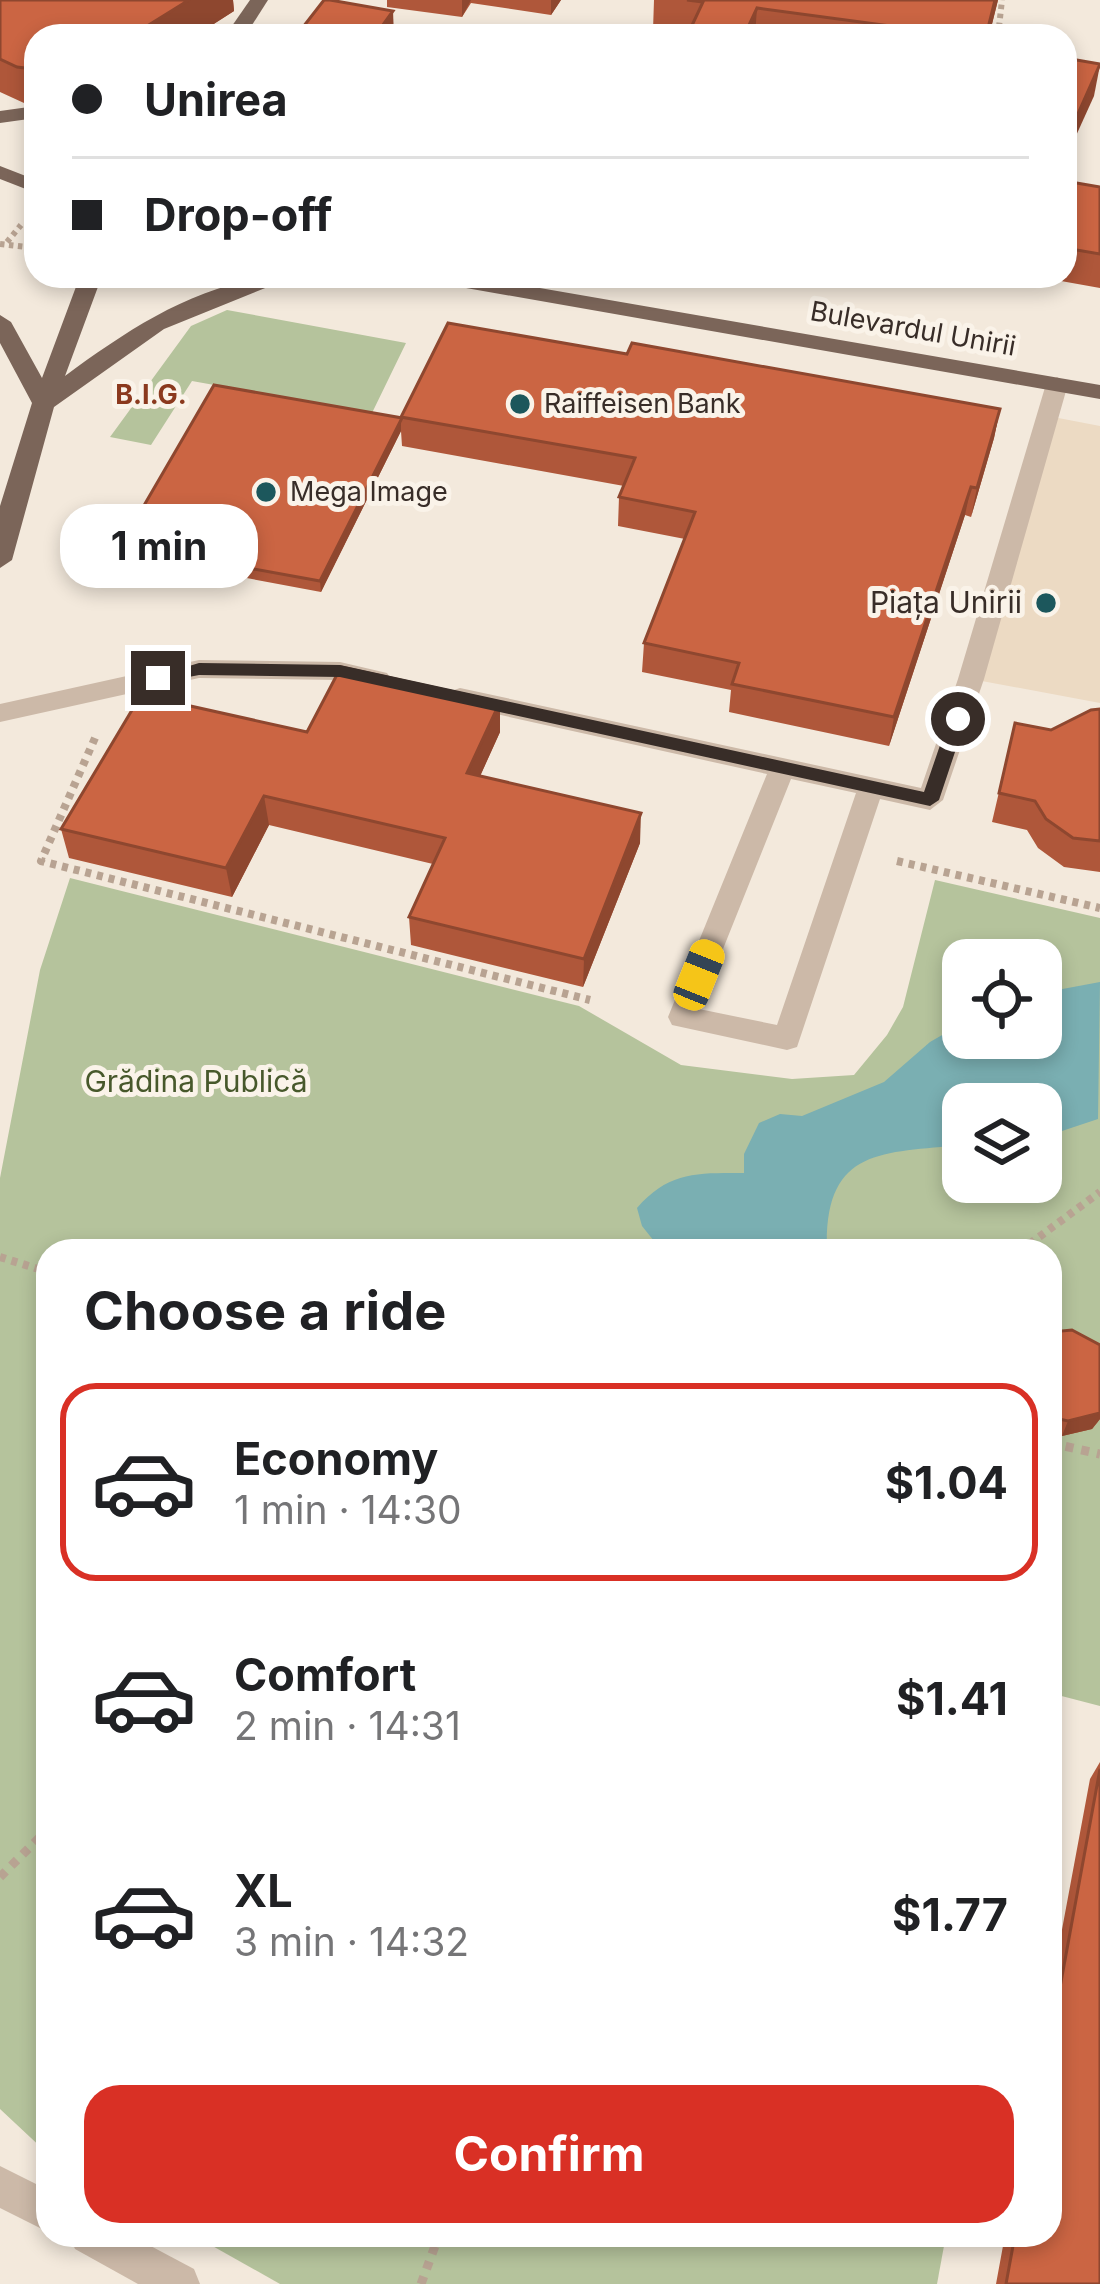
<!DOCTYPE html>
<html lang="en">
<head>
<meta charset="utf-8">
<style>
  :root { --surface:#fff; --page:#f6f6f6; --text:#202124; --muted:#757577; --line:#e0e0e0; --accent:#d93025 }
  body { margin:0; font-family:Inter,sans-serif; background:var(--page); color:var(--text); height:100vh; display:flex; flex-direction:column; font-size:45px; white-space:nowrap }
  * { box-sizing:border-box; margin:0 }
  p { font-size:39px; color:var(--muted) }
  .icon { flex:none; width:66px; height:66px; fill:none; stroke:currentColor; stroke-width:2; stroke-linecap:round; stroke-linejoin:round }
  .map { position:relative; flex:1; overflow:hidden }
  .details { position:absolute; left:36px; top:1239px; width:1026px; height:1008px; display:flex; flex-direction:column; background:var(--surface); border-radius:36px; box-shadow:0 6px 18px #0003 }
  .details>* { flex:none }
  .top-card { position:absolute; left:24px; top:24px; width:1053px; height:264px; border-radius:36px; box-shadow:0 6px 18px #0003; display:grid; align-content:center; height:264px; padding:0 48px; background:var(--surface) }
  .buttons { position:absolute; left:942px; top:939px; display:grid; gap:24px }
  .buttons a { display:grid; place-items:center; width:120px; height:120px; border-radius:24px; background:var(--surface); box-shadow:0 6px 18px #0003; font-size:60px }
  .end { position:absolute; width:54px; height:54px; margin:-27px; border:15px solid #382d28; background:#fff; box-shadow:0 0 0 6px #fff }
  .from { border-radius:50% }
  .bubble { position:absolute; height:84px; border-radius:36px; background:var(--surface); box-shadow:0 6px 18px #0003; font-size:39px; font-weight:700; line-height:84px; text-align:center }
  .car { position:absolute; width:36px; height:72px; margin:-36px -18px; border-radius:15px; box-shadow:0 0 9px 3px #0007; background:linear-gradient(#f5c518 24%,#345 0 40%,#f5c518 0 76%,#345 0 86%,#f5c518 0) }
  .top-card b { display:flex; align-items:center; gap:42px; height:114px; font-size:45px }
  .top-card b+b { border-top:3px solid var(--line) }
  .top-card i { width:30px; height:30px; background:var(--text) }
  ul { padding:0; list-style:none }
  li { display:flex; align-items:center; gap:36px; height:198px; margin:0 24px 18px; padding:0 24px; border:6px solid transparent; border-radius:36px }
  li div { flex:1 }
  li b { display:block; font-size:45px }
  li em { font-style:normal; font-weight:700 }
  li.selected { border-color:var(--accent) }
  li>.icon { width:108px; height:108px; stroke-width:1.5 }
  h2 { padding:0 48px; font-size:54px; line-height:144px }
  .button { display:flex; gap:24px; margin-top:auto; padding:24px 48px }
  .button a { flex:1; height:138px; border-radius:36px; background:var(--accent); color:#fff; font-size:48px; font-weight:700; line-height:138px; text-align:center }
  .map>svg:first-child { display:block }
  .green { fill:#b5c39c; fill-rule:evenodd }
  .plaza { fill:#ecdac3 }
  .water { fill:#7aafb2 }
  .lines { fill:none; stroke-linecap:round; stroke-linejoin:round }
  .path-far2 { stroke:#b8a392; stroke-width:6; stroke-dasharray:4.5 4.5; stroke-linecap:butt }
  .path-far1 { stroke:#b8a392; stroke-width:8; stroke-dasharray:6 6; stroke-linecap:butt }
  .path { stroke:#b8a392; stroke-width:9; stroke-dasharray:8 8; stroke-linecap:butt }
  .minor { fill:#ccb9a8; fill-rule:evenodd }
  .major { fill:#7b6559; fill-rule:evenodd }
  .wall { fill:#af573a }
  .shaded-wall { fill:#8e472f }
  .building { fill:#cb6543; stroke:#8e472f; stroke-width:3 }
  .route { fill:#382d28 }
  .poi-dot { fill:#1c575c; stroke:#faf3e9; stroke-width:4.5 }
  .labels { text-anchor:middle; stroke-width:10; stroke-linejoin:round; paint-order:stroke }
  .far-street-label { font-size:27px; fill:#382d28; stroke:#faf3e9 }
  .far-neighbourhood-label { font-size:27px; font-weight:bold; fill:#8b391e; stroke:#faf3e9 }
  .far-poi-label { font-size:27px; fill:#382d28; stroke:#faf3e9; text-anchor:start }
  .poi-label { font-size:30px; fill:#382d28; stroke:#faf3e9; text-anchor:end }
  .park-label { font-size:30px; fill:#47582b; stroke:#faf3e9 }
</style>
</head>
<body>
<div class="map">
<svg width="1100" height="2284" viewBox="0 0 1100 2284">
  <rect width="100%" height="100%" fill="#f3e9dc"/>
  <g class="green">
    <polygon points="227,310 406,343 372,413 192,381 151,445 110,437 191,326"/>
    <path d="M70,878L579,1006L681,1065L792,1079L854,1075L887,1035L903,1007L935,880L1100,918V1706L1050,1693V1251H48L46,2152L0,2109V1178L40,970ZM963,960H1041V1038H963ZM963,1104H1041V1182H963Z"/>
    <polygon points="193,2235 946,2235 937,2284 280,2284"/>
  </g>
  <polygon class="plaza" points="1048,416 1100,426 1100,703 971,679"/>
  <path class="water" d="M1100,982L1098,1119L1041,1138V1104H963V1145C880,1153 824,1148 827,1251H662L642,1226L637,1208C669,1171 698,1173 744,1173V1154L759,1123L780,1114L802,1116L884,1082L930,1042L963,1023V1038H1041V993Z"/>
  <g class="lines">
    <g class="path-far2">
      <polyline points="998,36 1002,0"/>
      <polyline points="7,242 21,225"/>
      <polyline points="0,244 36,248"/>
    </g>
    <g class="path-far1">
      <polyline points="95,738 41,861 590,1000"/>
      <polyline points="897,861 1100,908"/>
      <polyline points="293,1251 299,1251"/>
      <polyline points="1020,1251 1100,1192"/>
      <polyline points="0,1257 48,1272"/>
    </g>
    <g class="path">
      <polyline points="1050,1443 1100,1454"/>
      <polyline points="0,1877 48,1829"/>
      <polyline points="421,2284 439,2235"/>
    </g>
    <g class="minor">
      <path d="M1057,377L1068,384L984,679L943,800L930,810L880,799L797,1047L787,1050L672,1025L668,1017L767,774L460,706L451,703L447,697L451,691L460,688L921,788L958,679L1046,384ZM791,779L856,793L777,1025L699,1009Z"/>
      <polygon points="199,660 340,662 387,673 391,679 378,688 340,680 199,678 0,722 0,704"/>
      <polygon points="0,2166 48,2190 48,2232 0,2208"/>
      <polygon points="69,2235 130,2235 194,2269 200,2284 138,2284 75,2249"/>
    </g>
    <g class="major">
      <polygon points="250,0 268,0 245,36 225,36"/>
      <polygon points="36,106 36,118 0,123 0,111"/>
      <polygon points="0,166 36,180 36,193 0,179"/>
      <path d="M80,276H102L65,376C133,326 208,276 295,276L164,329L54,407L12,560L0,568V506L32,403L0,343V315L11,322L42,378Z"/>
      <polygon points="421,276 470,276 1100,385 1100,399 432,282"/>
    </g>
  </g>
  <g class="wall">
    <polygon points="0,0 233,0 234,11 195,36 36,36 36,105 24,103 0,92"/>
    <polygon points="387,0 561,0 551,15 471,3 462,17 387,7"/>
    <polygon points="654,0 998,0 989,36 687,36 688,34 653,30"/>
    <polygon points="1065,181 1100,187 1100,288 1033,276 1065,276"/>
    <polygon points="739,276 794,276 790,286"/>
    <polygon points="627,354 1000,409 994,438 971,517 965,515 889,746 729,712 731,690 642,672 644,643 685,539 618,526 619,497 624,486 402,446 401,431 321,592 123,555 121,545 401,418"/>
    <polygon points="500,702 500,732 480,776 640,843 583,987 411,945 409,917 433,864 269,825 232,897 69,858 61,829 307,732"/>
    <polygon points="1100,709 1100,872 1064,867 1038,848 1027,830 992,822 1015,723 1051,730"/>
    <polygon points="1050,1332 1100,1345 1100,1419 1092,1429 1062,1436 1050,1434"/>
    <polygon points="1100,1762 1100,2284 996,2284 1005,2235 1050,2235 1050,1994 1090,1779"/>
  </g>
  <g class="shaded-wall">
    <polygon points="189,0 233,0 234,11 195,36 131,36"/>
    <polygon points="462,0 471,0 462,17"/>
    <polygon points="551,0 561,0 551,15"/>
    <polygon points="995,0 998,0 989,36 986,36"/>
    <polygon points="757,8 755,36 744,36"/>
    <polygon points="393,11 394,36 375,36"/>
    <polygon points="102,28 103,36 88,36"/>
    <polygon points="1100,65 1094,96 1065,160 1065,143"/>
    <polygon points="1000,409 994,438 971,517 977,488"/>
    <polygon points="401,420 401,431 321,592 320,581"/>
    <polygon points="971,487 965,515 889,746 894,717"/>
    <polygon points="500,702 500,732 468,803 467,773"/>
    <polygon points="264,796 269,825 232,897 226,868"/>
    <polygon points="641,813 640,843 583,987 584,959"/>
    <polygon points="1100,1413 1100,1419 1092,1429 1062,1436 1068,1421"/>
  </g>
  <g class="building">
    <polygon points="0,0 189,0 131,36 121,36 102,28 88,36 36,36 36,68 33,69 17,67 0,59"/>
    <polygon points="324,0 330,0 393,11 375,36 296,36"/>
    <polygon points="687,0 995,0 986,36 965,36 757,8 744,36 687,36 703,2"/>
    <polygon points="1065,58 1100,64 1065,143"/>
    <polygon points="1065,181 1100,187 1100,254 1065,248"/>
    <polygon points="448,323 627,354 632,343 1000,409 977,488 971,487 894,717 732,684 739,663 644,643 695,512 619,497 635,458 401,417"/>
    <polygon points="214,385 402,418 320,581 121,545"/>
    <polygon points="341,667 500,702 467,773 641,813 584,959 409,917 445,838 264,796 226,868 61,829 141,695 307,732"/>
    <polygon points="1100,709 1100,841 1073,838 1046,819 1035,801 999,793 1015,723 1051,730 1091,710"/>
    <polygon points="1072,1330 1100,1345 1100,1413 1068,1421 1050,1417 1050,1332"/>
    <polygon points="1100,1769 1100,2284 1006,2284 1015,2235 1050,2235 1050,2042"/>
  </g>
  <polygon class="route" points="199,663 340,665 924,792 949,719 958,713 966,719 939,800 930,806 340,677 199,675 158,683 150,678"/>
  <g class="poi-dot">
    <circle cx="520" cy="404" r="12"/>
    <circle cx="266" cy="492" r="12"/>
    <circle cx="1046" cy="603" r="12"/>
  </g>
  <g class="labels">
    <g class="far-street-label">
      <text transform="translate(913 329) rotate(10)" y="9">Bulevardul Unirii</text>
    </g>
    <g class="far-neighbourhood-label">
      <text x="151" y="404">B.I.G.</text>
    </g>
    <g class="far-poi-label">
      <text x="544" y="413">Raiffeisen Bank</text>
      <text x="290" y="501">Mega Image</text>
    </g>
    <g class="poi-label">
      <text x="1022" y="613">Piața Unirii</text>
    </g>
    <g class="park-label">
      <text x="196" y="1092">Grădina Publică</text>
    </g>
  </g>
</svg>
<div class="buttons">
<a><svg class="icon" aria-label="locate" viewBox="0 0 24 24"><circle cx="12" cy="12" r="6"/><path d="M12 2v4M12 18v4M2 12h4M18 12h4"/></svg></a>
<a><svg class="icon" aria-label="layers" viewBox="0 0 24 24"><path d="M12 4l9 5-9 5-9-5zM3 14l9 5 9-5"/></svg></a>
</div>
<i class="end from" style="left:958px;top:719px"></i>
<i class="end" style="left:158px;top:678px"></i>
<div class="bubble" style="left:60px;top:504px;width:198px">1 min</div>
<i class="car" style="left:699px;top:975px;rotate:22deg"></i>
<div class="top-card">
<b><i class="from"></i>Unirea</b>
<b><i></i>Drop-off</b>
</div>
<section class="details">
<h2>Choose a ride</h2>
<ul>
<li class="selected"><svg class="icon" aria-label="car" viewBox="0 0 24 24"><path d="M5 17H2v-5l4-1 3-4h7l3 4 3 1v5h-3M9 17h6M6 11h13"/><circle cx="7" cy="17" r="2"/><circle cx="17" cy="17" r="2"/></svg><div><b>Economy</b><p>1 min · 14:30</p></div><em>$1.04</em></li>
<li><svg class="icon" aria-label="car" viewBox="0 0 24 24"><path d="M5 17H2v-5l4-1 3-4h7l3 4 3 1v5h-3M9 17h6M6 11h13"/><circle cx="7" cy="17" r="2"/><circle cx="17" cy="17" r="2"/></svg><div><b>Comfort</b><p>2 min · 14:31</p></div><em>$1.41</em></li>
<li><svg class="icon" aria-label="car" viewBox="0 0 24 24"><path d="M5 17H2v-5l4-1 3-4h7l3 4 3 1v5h-3M9 17h6M6 11h13"/><circle cx="7" cy="17" r="2"/><circle cx="17" cy="17" r="2"/></svg><div><b>XL</b><p>3 min · 14:32</p></div><em>$1.77</em></li>
</ul>
<div class="button"><a>Confirm</a></div>
</section>
</div>
</body>
</html>
